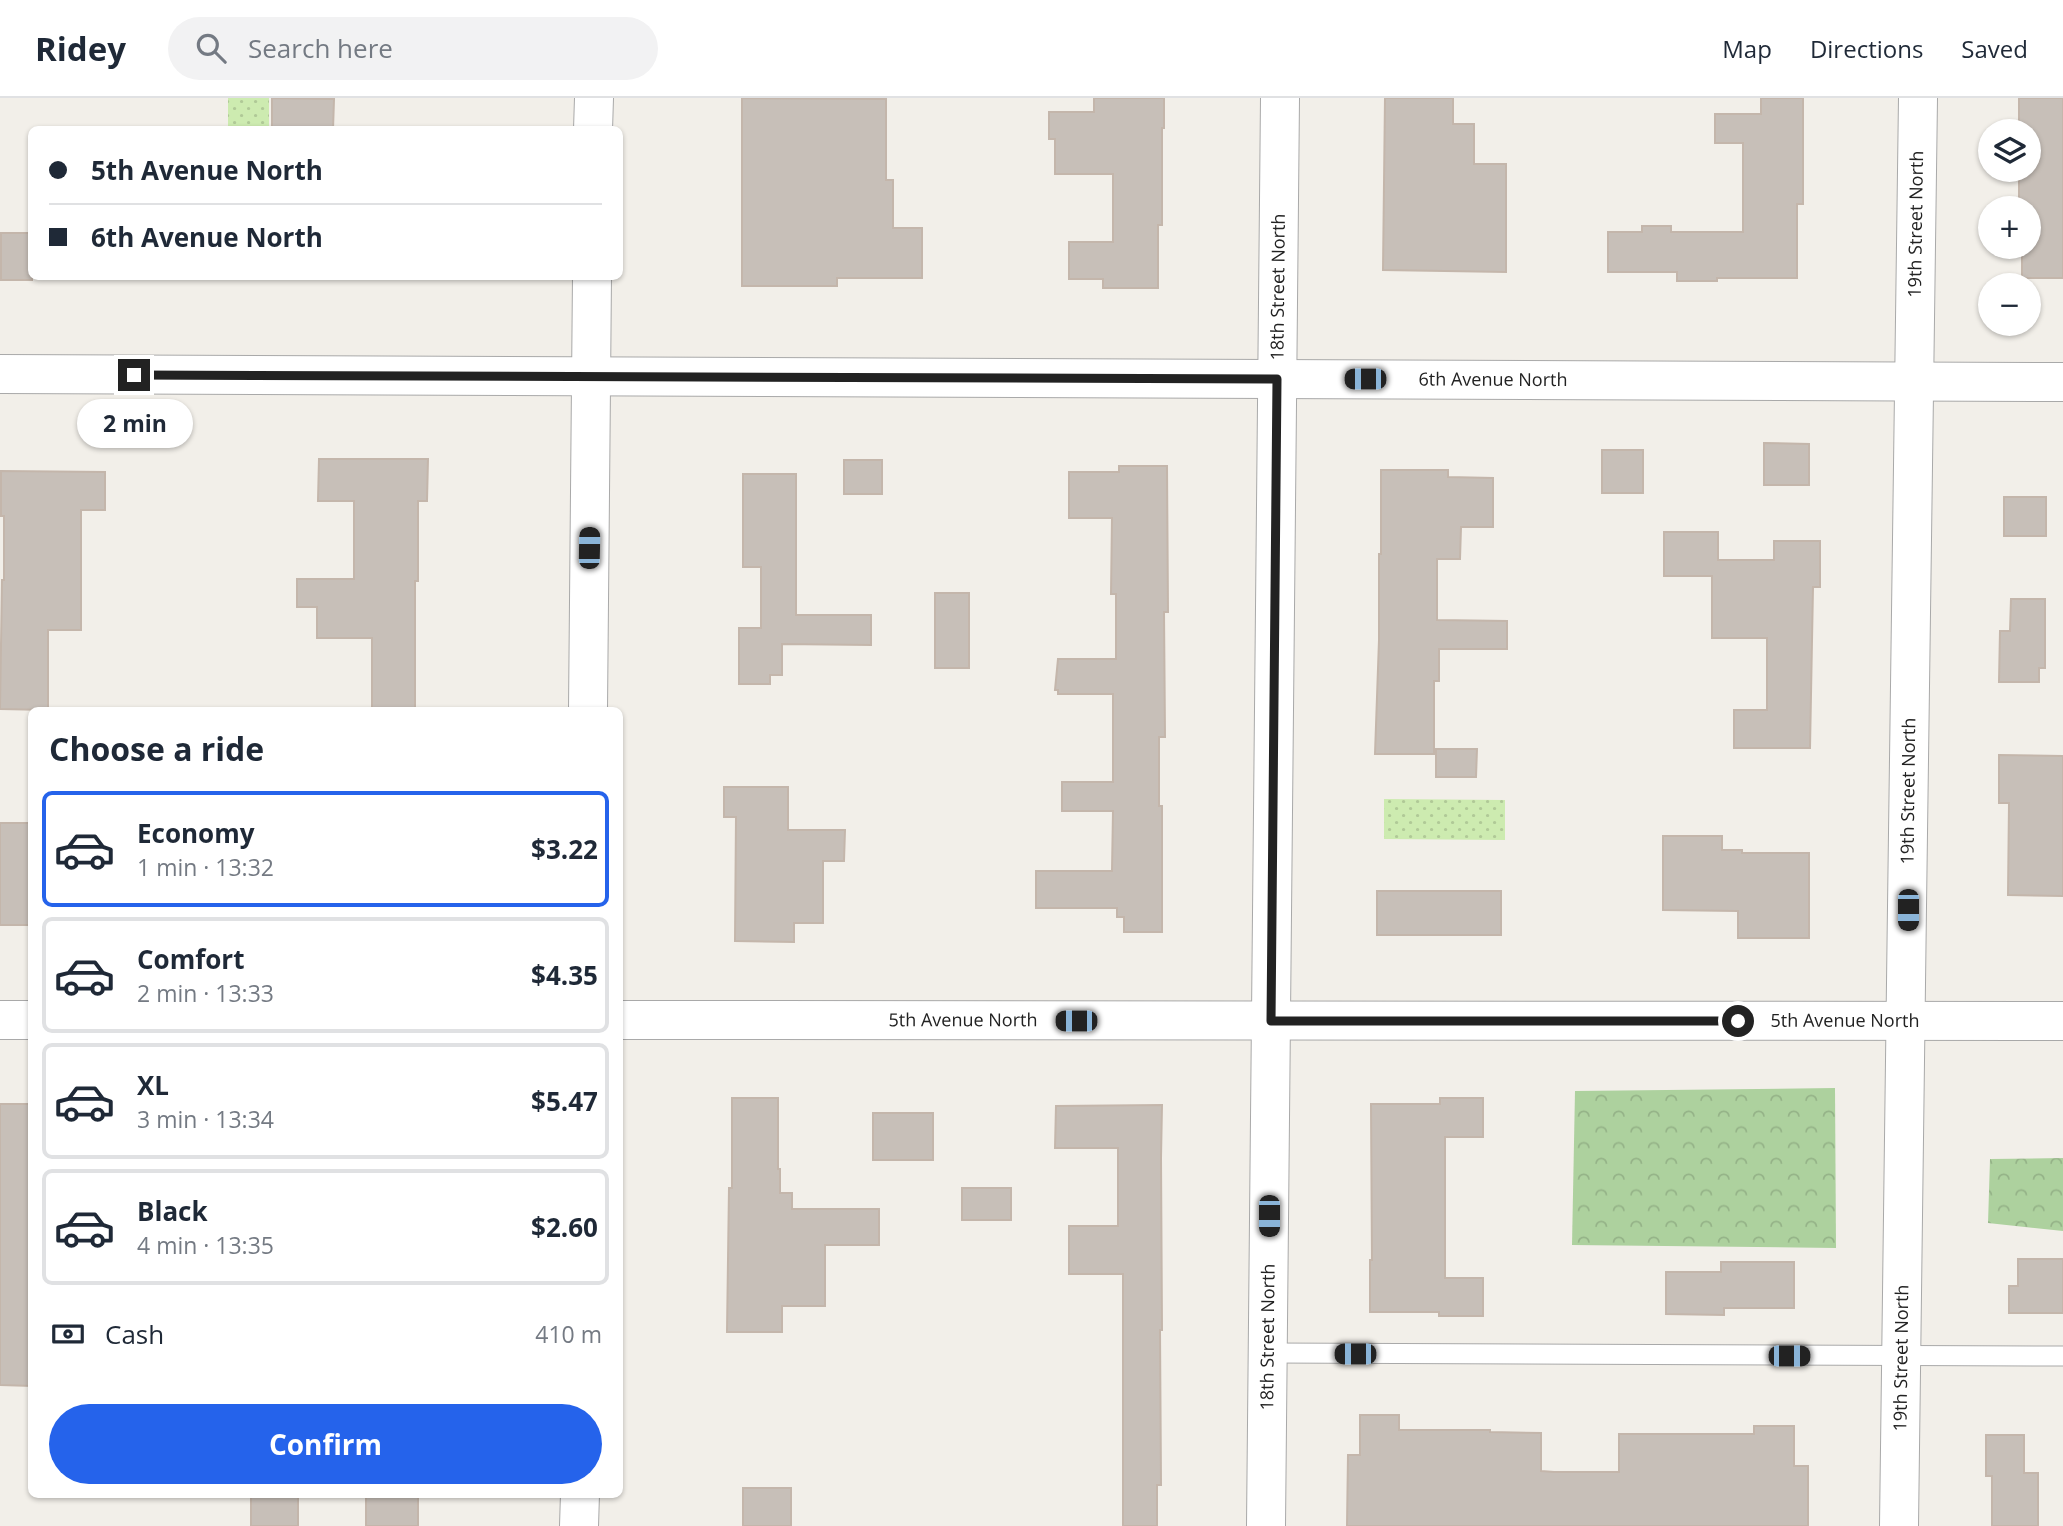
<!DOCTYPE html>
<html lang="en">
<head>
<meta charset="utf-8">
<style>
  :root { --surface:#fff; --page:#f2f2f3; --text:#1f2937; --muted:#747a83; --line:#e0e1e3; --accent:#2563eb }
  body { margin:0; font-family:"Open Sans",sans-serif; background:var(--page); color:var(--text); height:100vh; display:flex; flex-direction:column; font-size:26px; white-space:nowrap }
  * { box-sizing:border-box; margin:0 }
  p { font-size:23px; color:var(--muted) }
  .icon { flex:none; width:38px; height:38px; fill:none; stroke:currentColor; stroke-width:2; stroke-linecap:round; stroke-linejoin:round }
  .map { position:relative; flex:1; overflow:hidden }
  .sheet { position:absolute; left:28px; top:609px; width:595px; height:791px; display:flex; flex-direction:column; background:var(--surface); border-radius:10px; box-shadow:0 2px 5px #0004 }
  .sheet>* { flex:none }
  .banner { position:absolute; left:28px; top:28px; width:595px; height:154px; border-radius:10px; box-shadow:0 2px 5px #0004; display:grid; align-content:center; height:154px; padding:0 21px; background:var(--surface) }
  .tools { position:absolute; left:1978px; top:21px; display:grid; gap:14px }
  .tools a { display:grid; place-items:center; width:63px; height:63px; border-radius:50%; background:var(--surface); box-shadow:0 2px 5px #0004; font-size:35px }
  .end { position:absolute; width:32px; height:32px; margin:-16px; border:9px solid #222; background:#fff; box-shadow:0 0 0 4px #fff }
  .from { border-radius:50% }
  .bubble { position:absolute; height:49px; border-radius:24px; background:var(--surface); box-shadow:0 2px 5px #0004; font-size:23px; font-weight:700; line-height:49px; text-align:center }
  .car { position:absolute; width:21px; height:42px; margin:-21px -10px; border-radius:9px; box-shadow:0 0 5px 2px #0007; background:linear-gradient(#222 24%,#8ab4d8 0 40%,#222 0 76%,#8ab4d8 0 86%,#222 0) }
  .banner b { display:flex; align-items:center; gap:24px; height:66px; font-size:26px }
  .banner b+b { border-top:2px solid var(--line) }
  .banner i { width:18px; height:18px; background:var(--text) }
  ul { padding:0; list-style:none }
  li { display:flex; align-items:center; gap:21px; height:116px; margin:0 14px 10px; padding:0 7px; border:4px solid var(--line); border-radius:10px }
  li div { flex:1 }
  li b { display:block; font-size:26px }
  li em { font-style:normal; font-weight:700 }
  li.active { border-color:var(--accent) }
  li>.icon { width:63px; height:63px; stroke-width:1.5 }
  h2 { padding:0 21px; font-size:32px; line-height:84px }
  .pay { display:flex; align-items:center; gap:18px; height:77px; padding:0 21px; font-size:26px }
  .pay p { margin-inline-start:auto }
  .cta { display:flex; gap:14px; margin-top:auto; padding:14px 21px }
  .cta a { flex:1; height:80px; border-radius:42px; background:var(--accent); color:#fff; font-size:28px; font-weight:700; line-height:80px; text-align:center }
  header { display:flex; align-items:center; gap:42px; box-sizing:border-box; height:98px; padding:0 35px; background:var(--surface); border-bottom:2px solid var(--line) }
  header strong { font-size:33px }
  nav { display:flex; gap:38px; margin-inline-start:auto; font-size:24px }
  .search { width:490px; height:63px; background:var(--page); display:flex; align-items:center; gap:18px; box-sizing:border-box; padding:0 24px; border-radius:38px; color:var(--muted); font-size:26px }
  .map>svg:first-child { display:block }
  .grass { fill:url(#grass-dots) }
  .forest { fill:url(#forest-crowns) }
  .building { fill:#c7bfb8; stroke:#c4b6ab; stroke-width:2 }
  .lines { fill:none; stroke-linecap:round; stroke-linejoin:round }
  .lane-casing { stroke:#a9a9a9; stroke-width:21 }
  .street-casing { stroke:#a9a9a9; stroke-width:40 }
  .lane { stroke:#fff; stroke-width:19 }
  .street { stroke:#fff; stroke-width:38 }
  .route { stroke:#222; stroke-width:9 }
  .labels { text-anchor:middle; stroke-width:5; stroke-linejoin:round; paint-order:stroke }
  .street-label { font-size:18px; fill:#222; stroke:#fff }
</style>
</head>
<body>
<header>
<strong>Ridey</strong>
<div class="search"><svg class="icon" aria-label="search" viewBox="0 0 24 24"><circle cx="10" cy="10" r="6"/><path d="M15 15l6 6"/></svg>Search here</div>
<nav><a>Map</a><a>Directions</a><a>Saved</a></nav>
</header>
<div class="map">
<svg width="2063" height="1428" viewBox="0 0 2063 1428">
  <defs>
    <pattern id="grass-dots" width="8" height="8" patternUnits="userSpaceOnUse" patternTransform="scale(1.75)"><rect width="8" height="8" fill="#cdebb0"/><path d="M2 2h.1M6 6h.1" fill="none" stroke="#b0c997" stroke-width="1.8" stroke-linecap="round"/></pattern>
    <pattern id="forest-crowns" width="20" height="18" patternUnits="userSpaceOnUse" patternTransform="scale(1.75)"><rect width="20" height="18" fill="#add19e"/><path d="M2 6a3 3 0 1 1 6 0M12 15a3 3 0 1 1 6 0" fill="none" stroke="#95b388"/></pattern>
  </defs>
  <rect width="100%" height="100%" fill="#f2efe9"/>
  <g class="grass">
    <rect x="228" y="0" width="41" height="31"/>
    <polygon points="1384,701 1505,702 1505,742 1384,741"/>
  </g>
  <g class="forest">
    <polygon points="1835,990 1836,1150 1572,1147 1575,993"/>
    <polygon points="2063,1060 2063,1133 1988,1125 1990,1061"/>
  </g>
  <g class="building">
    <polygon points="272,0 334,1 333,32 272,32"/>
    <polygon points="742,0 886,1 886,82 893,82 893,130 922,130 922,180 837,180 837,188 742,188"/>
    <polygon points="1094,0 1164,0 1164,30 1162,30 1162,127 1158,127 1158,190 1103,190 1103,181 1069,181 1069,144 1113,144 1113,76 1055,76 1055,41 1049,41 1049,14 1094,14"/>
    <polygon points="1385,0 1453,0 1453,26 1474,26 1474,66 1506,66 1506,174 1383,172"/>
    <polygon points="1761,0 1803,0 1803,106 1797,106 1797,180 1717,180 1717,183 1677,183 1677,174 1608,174 1608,134 1642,134 1642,128 1671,128 1671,134 1743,134 1743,45 1715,45 1715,16 1761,16"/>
    <polygon points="2019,0 2063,0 2063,180 2022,180 2022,149 2028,149 2028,110 2022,110 2022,106 2019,106 2019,72 2028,72 2028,33 2019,33"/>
    <rect x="1" y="135" width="31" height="47"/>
    <polygon points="1764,345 1809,346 1809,387 1764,387"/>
    <rect x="1602" y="352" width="41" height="43"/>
    <polygon points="319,361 428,361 427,403 418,403 418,483 415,483 415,612 372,612 372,540 317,540 317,509 297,509 297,481 354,481 354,403 318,403"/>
    <rect x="844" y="362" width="38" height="34"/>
    <polygon points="1119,368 1167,368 1168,514 1164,514 1165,639 1159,639 1159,708 1162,708 1162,834 1124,834 1124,819 1117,819 1117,810 1036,810 1036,773 1112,773 1113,713 1062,713 1062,684 1113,684 1113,596 1058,596 1058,592 1055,592 1058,561 1116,561 1116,496 1111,496 1112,420 1069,420 1069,374 1119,374"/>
    <polygon points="1381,372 1448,372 1448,379 1493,380 1493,429 1461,429 1460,461 1437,461 1437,522 1507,523 1507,551 1439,551 1439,583 1434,583 1434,656 1375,656 1379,542 1379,456 1381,456"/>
    <polygon points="1,373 105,374 105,412 81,412 81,532 48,532 48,612 0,611 2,482 4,482 4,418 1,418"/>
    <polygon points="743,376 796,376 796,517 871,517 871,547 782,546 782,577 770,577 770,586 739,586 739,530 761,530 761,469 743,469"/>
    <rect x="2004" y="399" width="42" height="39"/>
    <polygon points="1664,434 1718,434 1718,462 1774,462 1774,443 1820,443 1820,489 1813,489 1810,650 1734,650 1734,612 1767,612 1767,540 1712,540 1712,478 1664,478"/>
    <rect x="935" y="495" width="34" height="75"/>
    <polygon points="2011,501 2045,501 2045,570 2039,570 2039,584 1999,584 2000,533 2010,533"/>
    <polygon points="1436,651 1477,651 1476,679 1436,679"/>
    <polygon points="1999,657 2063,658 2063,798 2008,797 2009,705 1999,705"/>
    <polygon points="724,689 788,689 788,732 845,732 844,763 823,763 823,825 794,825 794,844 735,843 736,719 724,719"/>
    <rect x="0" y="725" width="32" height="102"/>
    <polygon points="1663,738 1722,738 1722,752 1742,752 1742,755 1809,755 1809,840 1738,840 1738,813 1663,812"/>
    <rect x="1377" y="793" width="124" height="44"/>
    <polygon points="732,1000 778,1000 778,1071 780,1071 780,1095 792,1095 792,1111 879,1111 879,1147 825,1147 825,1208 782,1208 782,1234 727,1234 729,1090 732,1090"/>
    <polygon points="1440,1000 1483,1000 1483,1039 1445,1039 1445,1180 1483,1180 1483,1218 1439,1218 1439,1214 1370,1214 1370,1162 1372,1162 1371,1006 1440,1006"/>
    <polygon points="0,1006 32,1006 32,1288 0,1287"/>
    <polygon points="1162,1007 1161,1060 1162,1232 1160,1232 1161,1387 1157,1387 1157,1428 1123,1428 1123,1176 1069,1176 1069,1128 1118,1128 1118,1050 1055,1050 1056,1008"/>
    <rect x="873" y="1015" width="60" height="47"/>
    <rect x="962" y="1090" width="49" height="32"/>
    <polygon points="2018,1161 2063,1161 2063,1215 2009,1215 2009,1188 2018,1188"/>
    <polygon points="1721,1164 1794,1164 1794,1210 1724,1210 1724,1217 1666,1216 1666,1174 1721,1174"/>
    <polygon points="1360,1317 1399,1317 1399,1332 1490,1332 1490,1334 1541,1335 1541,1373 1554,1374 1619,1374 1619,1336 1754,1336 1754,1328 1794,1328 1794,1368 1808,1368 1808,1428 1347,1428 1348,1357 1360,1357"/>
    <polygon points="1986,1337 2024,1337 2024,1375 2038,1375 2038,1428 1992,1428 1992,1378 1986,1378"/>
    <rect x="743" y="1390" width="48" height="38"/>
    <rect x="251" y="1396" width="47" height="32"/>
    <rect x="366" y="1396" width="52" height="32"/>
  </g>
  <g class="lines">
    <g class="lane-casing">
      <polyline id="lane" points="1268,1255 2063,1258"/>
    </g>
    <g class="street-casing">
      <g id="street">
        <polyline points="593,32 594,0"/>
        <path id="s1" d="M0,276L2063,284"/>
        <polyline points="588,612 592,178"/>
        <polyline points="0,922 32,922"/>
        <path id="s2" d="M620,922L2063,923"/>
        <polyline points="579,1428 580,1396"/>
        <path id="s3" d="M1266,1428L1280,0"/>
        <path id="s4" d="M1899,1428C1906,952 1910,476 1918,0"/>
      </g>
    </g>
    <use href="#lane" class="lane"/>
    <use href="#street" class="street"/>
  </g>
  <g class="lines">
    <polyline class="route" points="134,277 1277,281 1271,923 1738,923"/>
  </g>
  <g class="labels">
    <g class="street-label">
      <text dy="6" stroke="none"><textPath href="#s4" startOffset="1302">19th Street North</textPath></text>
      <text dy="6" stroke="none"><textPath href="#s3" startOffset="1239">18th Street North</textPath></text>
      <text dy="6" stroke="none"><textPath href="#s1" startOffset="1493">6th Avenue North</textPath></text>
      <text dy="6" stroke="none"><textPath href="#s4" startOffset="735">19th Street North</textPath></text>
      <text dy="6" stroke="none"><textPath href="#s2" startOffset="343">5th Avenue North</textPath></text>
      <text dy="6" stroke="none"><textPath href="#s2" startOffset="1225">5th Avenue North</textPath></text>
      <text dy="6" stroke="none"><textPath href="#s3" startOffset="189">18th Street North</textPath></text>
      <text dy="6" stroke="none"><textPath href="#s4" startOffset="168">19th Street North</textPath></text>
    </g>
  </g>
</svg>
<div class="tools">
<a><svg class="icon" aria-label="layers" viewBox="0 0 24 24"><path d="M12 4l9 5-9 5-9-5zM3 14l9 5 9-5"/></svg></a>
<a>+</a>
<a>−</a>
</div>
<i class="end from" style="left:1738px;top:923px"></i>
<i class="end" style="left:134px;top:277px"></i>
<div class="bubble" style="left:77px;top:301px;width:116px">2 min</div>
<i class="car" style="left:1365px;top:281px;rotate:270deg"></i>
<i class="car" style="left:589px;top:450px;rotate:1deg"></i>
<i class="car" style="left:1908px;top:812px;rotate:180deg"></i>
<i class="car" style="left:1076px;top:923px;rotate:270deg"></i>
<i class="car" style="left:1269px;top:1118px;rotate:180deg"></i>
<i class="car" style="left:1355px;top:1256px;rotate:270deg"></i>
<i class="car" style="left:1789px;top:1258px;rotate:90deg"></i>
<div class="banner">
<b><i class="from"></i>5th Avenue North</b>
<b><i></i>6th Avenue North</b>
</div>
<section class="sheet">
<h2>Choose a ride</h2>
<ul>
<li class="active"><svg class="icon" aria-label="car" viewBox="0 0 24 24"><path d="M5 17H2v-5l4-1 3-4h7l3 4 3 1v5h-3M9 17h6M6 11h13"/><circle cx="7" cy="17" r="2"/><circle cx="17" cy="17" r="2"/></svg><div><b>Economy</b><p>1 min · 13:32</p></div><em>$3.22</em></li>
<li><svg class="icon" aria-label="car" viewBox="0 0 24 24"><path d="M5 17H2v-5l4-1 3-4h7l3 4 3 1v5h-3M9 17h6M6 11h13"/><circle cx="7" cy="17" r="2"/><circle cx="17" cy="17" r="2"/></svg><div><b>Comfort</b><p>2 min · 13:33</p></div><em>$4.35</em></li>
<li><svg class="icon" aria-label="car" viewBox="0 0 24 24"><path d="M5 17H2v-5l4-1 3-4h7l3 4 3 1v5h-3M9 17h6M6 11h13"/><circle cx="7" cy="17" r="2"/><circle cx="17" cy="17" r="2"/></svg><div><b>XL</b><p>3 min · 13:34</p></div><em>$5.47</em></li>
<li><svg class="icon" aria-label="car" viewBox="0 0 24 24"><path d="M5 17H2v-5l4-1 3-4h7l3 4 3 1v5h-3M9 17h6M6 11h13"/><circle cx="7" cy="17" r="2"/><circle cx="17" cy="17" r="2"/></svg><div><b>Black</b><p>4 min · 13:35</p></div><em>$2.60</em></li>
</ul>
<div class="pay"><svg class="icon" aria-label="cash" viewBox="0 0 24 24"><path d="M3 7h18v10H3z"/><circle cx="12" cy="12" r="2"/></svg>Cash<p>410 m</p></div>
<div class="cta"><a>Confirm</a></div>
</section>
</div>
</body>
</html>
